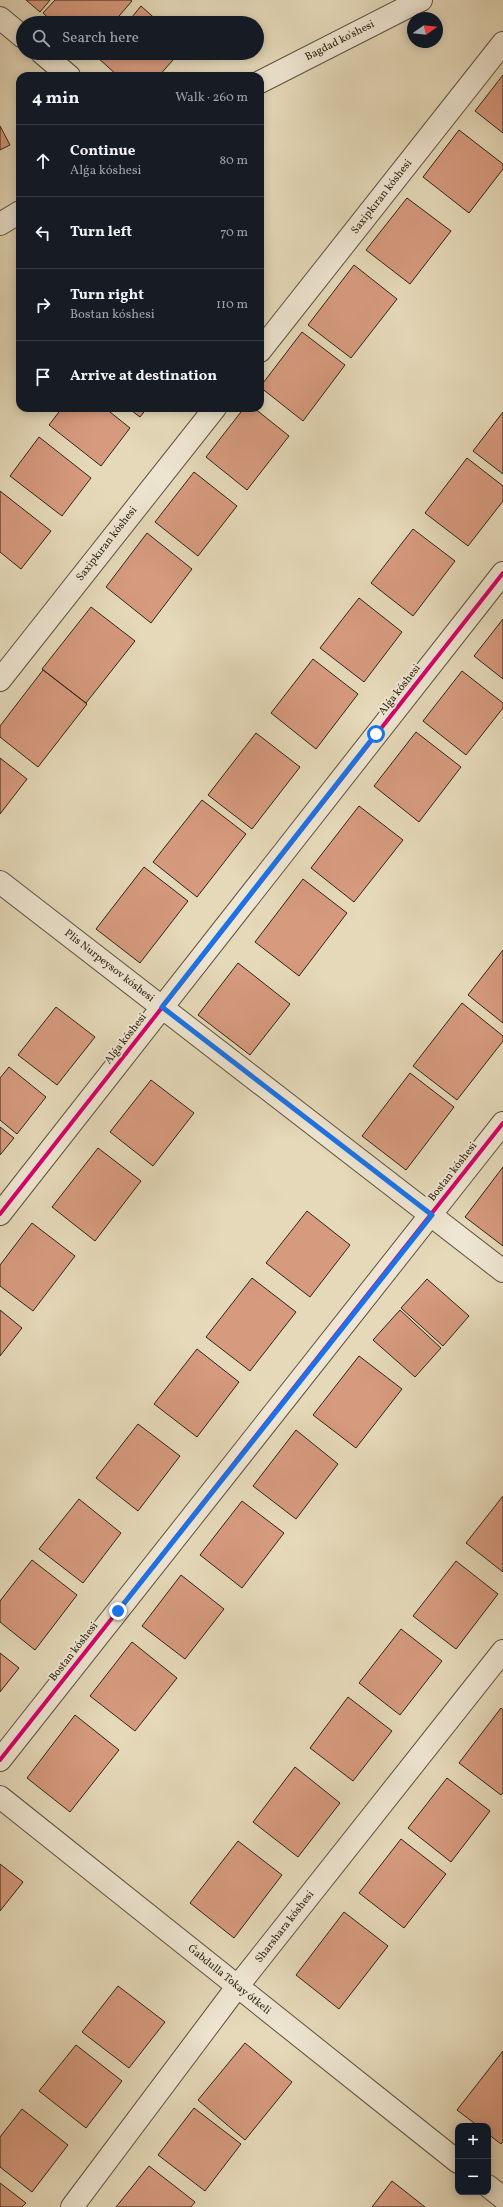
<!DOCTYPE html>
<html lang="en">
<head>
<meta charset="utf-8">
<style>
  :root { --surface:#171b24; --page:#242831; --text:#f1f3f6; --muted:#9ea1a6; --line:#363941 }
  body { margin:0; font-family:Vollkorn,serif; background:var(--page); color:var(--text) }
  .controls { position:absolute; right:12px; bottom:12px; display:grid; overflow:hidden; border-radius:8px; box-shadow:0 2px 10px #0003 }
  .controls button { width:36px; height:36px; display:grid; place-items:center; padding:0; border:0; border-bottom:1px solid var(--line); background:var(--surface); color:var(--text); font:20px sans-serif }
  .compass { position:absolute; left:407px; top:12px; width:36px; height:36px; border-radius:50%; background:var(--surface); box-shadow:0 2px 10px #0003; rotate:76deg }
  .stop { position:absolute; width:12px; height:12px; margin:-9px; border:3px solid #1a73e8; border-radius:50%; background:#fff }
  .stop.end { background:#1a73e8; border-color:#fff; box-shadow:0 1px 4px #0008 }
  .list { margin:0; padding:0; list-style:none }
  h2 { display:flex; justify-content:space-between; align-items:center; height:52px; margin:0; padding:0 16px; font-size:17px }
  h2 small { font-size:13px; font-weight:400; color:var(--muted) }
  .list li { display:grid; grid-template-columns:26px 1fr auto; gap:12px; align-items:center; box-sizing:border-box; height:72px; padding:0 16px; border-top:1px solid var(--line) }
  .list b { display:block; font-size:15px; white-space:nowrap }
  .list p { margin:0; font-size:13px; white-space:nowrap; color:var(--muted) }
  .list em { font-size:13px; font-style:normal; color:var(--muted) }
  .icon { flex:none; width:22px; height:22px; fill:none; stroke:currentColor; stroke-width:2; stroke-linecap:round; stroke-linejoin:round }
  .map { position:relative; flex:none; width:503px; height:2207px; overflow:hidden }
  .search { position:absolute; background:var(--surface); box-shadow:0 2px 10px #0003; left:16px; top:16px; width:248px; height:44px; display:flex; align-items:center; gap:10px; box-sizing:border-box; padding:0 14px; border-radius:22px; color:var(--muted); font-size:15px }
  .panel { position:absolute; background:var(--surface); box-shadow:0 2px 10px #0003; left:16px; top:72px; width:248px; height:340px; border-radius:12px }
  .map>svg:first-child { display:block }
  .building { fill:#d69a7e; stroke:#322416 }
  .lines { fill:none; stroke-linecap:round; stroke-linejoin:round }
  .street-casing { stroke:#5f513f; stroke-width:24 }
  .street { stroke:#eee6d2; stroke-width:22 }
  .cycleway-casing { stroke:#eee6d2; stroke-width:6 }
  .cycleway { stroke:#d6006c; stroke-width:4 }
  .route { stroke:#1a73e8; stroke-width:5 }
  .labels { text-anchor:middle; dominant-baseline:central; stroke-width:4; stroke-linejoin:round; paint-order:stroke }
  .street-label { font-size:11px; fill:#322416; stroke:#eee6d2 }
</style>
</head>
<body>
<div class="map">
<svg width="503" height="2207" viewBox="0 0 503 2207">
  <rect width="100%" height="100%" fill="#e5d9b9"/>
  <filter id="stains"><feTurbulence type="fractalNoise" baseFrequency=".005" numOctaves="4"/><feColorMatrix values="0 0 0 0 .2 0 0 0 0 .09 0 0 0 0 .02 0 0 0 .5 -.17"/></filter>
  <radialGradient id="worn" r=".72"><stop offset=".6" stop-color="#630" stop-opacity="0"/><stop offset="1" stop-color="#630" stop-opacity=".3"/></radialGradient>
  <path class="building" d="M26,0H50L40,12Z
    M55,0H130L132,1L113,23H54L43,13Z
    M141,6L160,23H127Z
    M101,53H179L159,76H118L97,57Z
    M503,75V133L475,111Z
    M0,126L10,145L0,150Z
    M459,130L503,164V169L469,213L423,177Z
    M407,198L451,231L410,284L366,250Z
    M354,265L397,299L351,358L308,325Z
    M302,332L345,365L303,421L260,387Z
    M62,408H105L130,428L101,466L49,425Z
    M128,408H147L140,417Z
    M244,408H254L289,436L247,490L206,457Z
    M503,412V474L473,451Z
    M39,437L91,478L62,516L10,476Z
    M467,458L503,486V501L468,546L425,513Z
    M194,472L237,506L198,556L155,522Z
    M0,491L51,531L21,569L0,552Z
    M413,529L455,561L413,616L371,583Z
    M147,533L192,569L151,623L106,587Z
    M359,598L402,632L364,682L320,648Z
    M91,607L135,641L86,703L42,669Z
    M503,619V679L474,656Z
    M313,659L358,694L316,749L271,713Z
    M43,670L87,704L38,767L0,737V726Z
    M462,671L503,703V708L466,755L423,721Z
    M416,732L461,767L419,822L374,786Z
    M256,733L300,767L252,829L208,795Z
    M0,758L27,779L0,814Z
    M202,800L246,834L197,897L153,862Z
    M359,806L403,840L354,902L311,868Z
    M144,867L188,901L140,963L96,929Z
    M303,879L347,913L299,976L255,942Z
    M503,950V1023L468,995Z
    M238,963L290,1004L250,1055L198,1015Z
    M462,1003L503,1036V1041L457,1100L413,1066Z
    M56,1007L95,1037L57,1085L18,1055Z
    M9,1067L46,1097L17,1134L0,1120V1078Z
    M410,1073L454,1107L406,1170L362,1136Z
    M151,1080L194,1113L153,1166L110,1132Z
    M0,1127L14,1138L0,1155Z
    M98,1148L141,1181L95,1241L52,1207Z
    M503,1167V1246L465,1217Z
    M307,1211L350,1245L310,1297L266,1263Z
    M32,1223L75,1256L33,1311L0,1286V1265Z
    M252,1278L296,1312L250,1371L206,1337Z
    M427,1279L469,1316L443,1346L401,1308Z
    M0,1310L22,1328L0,1356Z
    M400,1310L441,1348L415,1377L373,1340Z
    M197,1349L239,1382L197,1437L154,1404Z
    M359,1356L402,1389L356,1448L313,1415Z
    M138,1424L180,1456L138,1511L96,1478Z
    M296,1430L338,1464L296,1519L253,1486Z
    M503,1496V1572L466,1543Z
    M79,1499L121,1533L83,1583L39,1549Z
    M242,1501L284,1533L242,1588L200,1555Z
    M32,1560L77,1595L35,1650L0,1622V1601Z
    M456,1561L498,1594L456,1649L413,1616Z
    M181,1575L224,1609L185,1659L142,1626Z
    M401,1629L442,1661L400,1715L359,1683Z
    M132,1642L177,1678L135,1731L90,1696Z
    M0,1653L19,1668L0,1692Z
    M348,1697L392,1731L353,1781L310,1748Z
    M501,1708L503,1710V1793L501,1795L459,1763Z
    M75,1715L119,1750L70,1812L27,1778Z
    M295,1767L340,1803L298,1857L253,1822Z
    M447,1778L490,1811L451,1862L408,1828Z
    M401,1839L446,1874L404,1928L359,1893Z
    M238,1841L282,1875L234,1938L190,1903Z
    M0,1864L23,1882L0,1911Z
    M344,1912L388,1946L339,2009L296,1975Z
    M118,1986L165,2022L129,2068L82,2032Z
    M245,2043L292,2082L245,2140L198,2100Z
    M76,2045L122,2081L86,2128L39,2091Z
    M503,2051V2141L501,2144L488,2134V2126H478L457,2110Z
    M194,2108L241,2144L205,2191L158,2155Z
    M22,2109L68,2145L32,2192L0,2167V2137Z
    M149,2166L195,2202L191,2207H116Z
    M392,2181L425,2207H372Z
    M0,2183L26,2203L22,2207H0Z"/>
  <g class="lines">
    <defs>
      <path id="street" d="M0,18L23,37
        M42,53L69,76
        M260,82L421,0
        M0,224L20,212
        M260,351L503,43
        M0,680L215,408
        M0,882L503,1271
        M0,1214L503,573
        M0,1760L503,1123
        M0,1797L458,2162
        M488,2186L503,2198
        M72,2207L237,1987L503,1651"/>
    </defs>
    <use href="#street" class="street-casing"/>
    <use href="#street" class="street"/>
    <defs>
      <path id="cycleway" d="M0,1214L503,573
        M0,1760L503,1123"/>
    </defs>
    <use href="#cycleway" class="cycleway-casing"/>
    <use href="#cycleway" class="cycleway"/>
  </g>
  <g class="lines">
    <path class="route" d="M118,1611L432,1215L162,1007L376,734"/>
  </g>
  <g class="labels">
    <g class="street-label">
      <text transform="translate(340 41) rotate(-27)">Bagdad ko'shesi</text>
      <text transform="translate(382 197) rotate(-52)">Saxipkıran kóshesi</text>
      <text transform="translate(107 544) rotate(-52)">Saxipkıran kóshesi</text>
      <text transform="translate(400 690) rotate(-52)">Alǵa kóshesi</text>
      <text transform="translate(109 966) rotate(38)">Plis Nurpeysov kóshesi</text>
      <text transform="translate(126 1039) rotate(-52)">Alǵa kóshesi</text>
      <text transform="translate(453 1172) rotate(-52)">Bostan kóshesi</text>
      <text transform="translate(74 1652) rotate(-52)">Bostan kóshesi</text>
      <text transform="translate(285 1927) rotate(-52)">Sharshara kóshesi</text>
      <text transform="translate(229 1980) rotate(39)">Ǵabdulla Tokay ótkeli</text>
    </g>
  </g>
  <rect width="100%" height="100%" filter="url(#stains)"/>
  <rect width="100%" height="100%" fill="url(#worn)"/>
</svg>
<div class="controls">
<button>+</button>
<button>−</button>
</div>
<svg class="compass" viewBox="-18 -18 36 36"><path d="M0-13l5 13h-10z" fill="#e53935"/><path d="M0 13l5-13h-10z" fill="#9ea1a6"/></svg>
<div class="stop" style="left:376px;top:734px"></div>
<div class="stop end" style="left:118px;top:1611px"></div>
<div class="search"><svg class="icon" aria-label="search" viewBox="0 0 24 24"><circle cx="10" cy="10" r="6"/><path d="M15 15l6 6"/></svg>Search here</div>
<section class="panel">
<h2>4 min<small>Walk · 260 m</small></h2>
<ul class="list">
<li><svg class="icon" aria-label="ahead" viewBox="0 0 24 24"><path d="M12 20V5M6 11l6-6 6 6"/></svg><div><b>Continue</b><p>Alǵa kóshesi</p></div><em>80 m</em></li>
<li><svg class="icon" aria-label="left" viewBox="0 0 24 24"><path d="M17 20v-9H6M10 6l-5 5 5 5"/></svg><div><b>Turn left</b></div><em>70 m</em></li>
<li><svg class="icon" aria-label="right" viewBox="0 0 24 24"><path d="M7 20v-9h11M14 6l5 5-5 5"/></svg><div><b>Turn right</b><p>Bostan kóshesi</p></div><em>110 m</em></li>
<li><svg class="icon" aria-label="arrive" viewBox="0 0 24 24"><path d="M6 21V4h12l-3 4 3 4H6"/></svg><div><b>Arrive at destination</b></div></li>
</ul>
</section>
</div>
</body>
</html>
